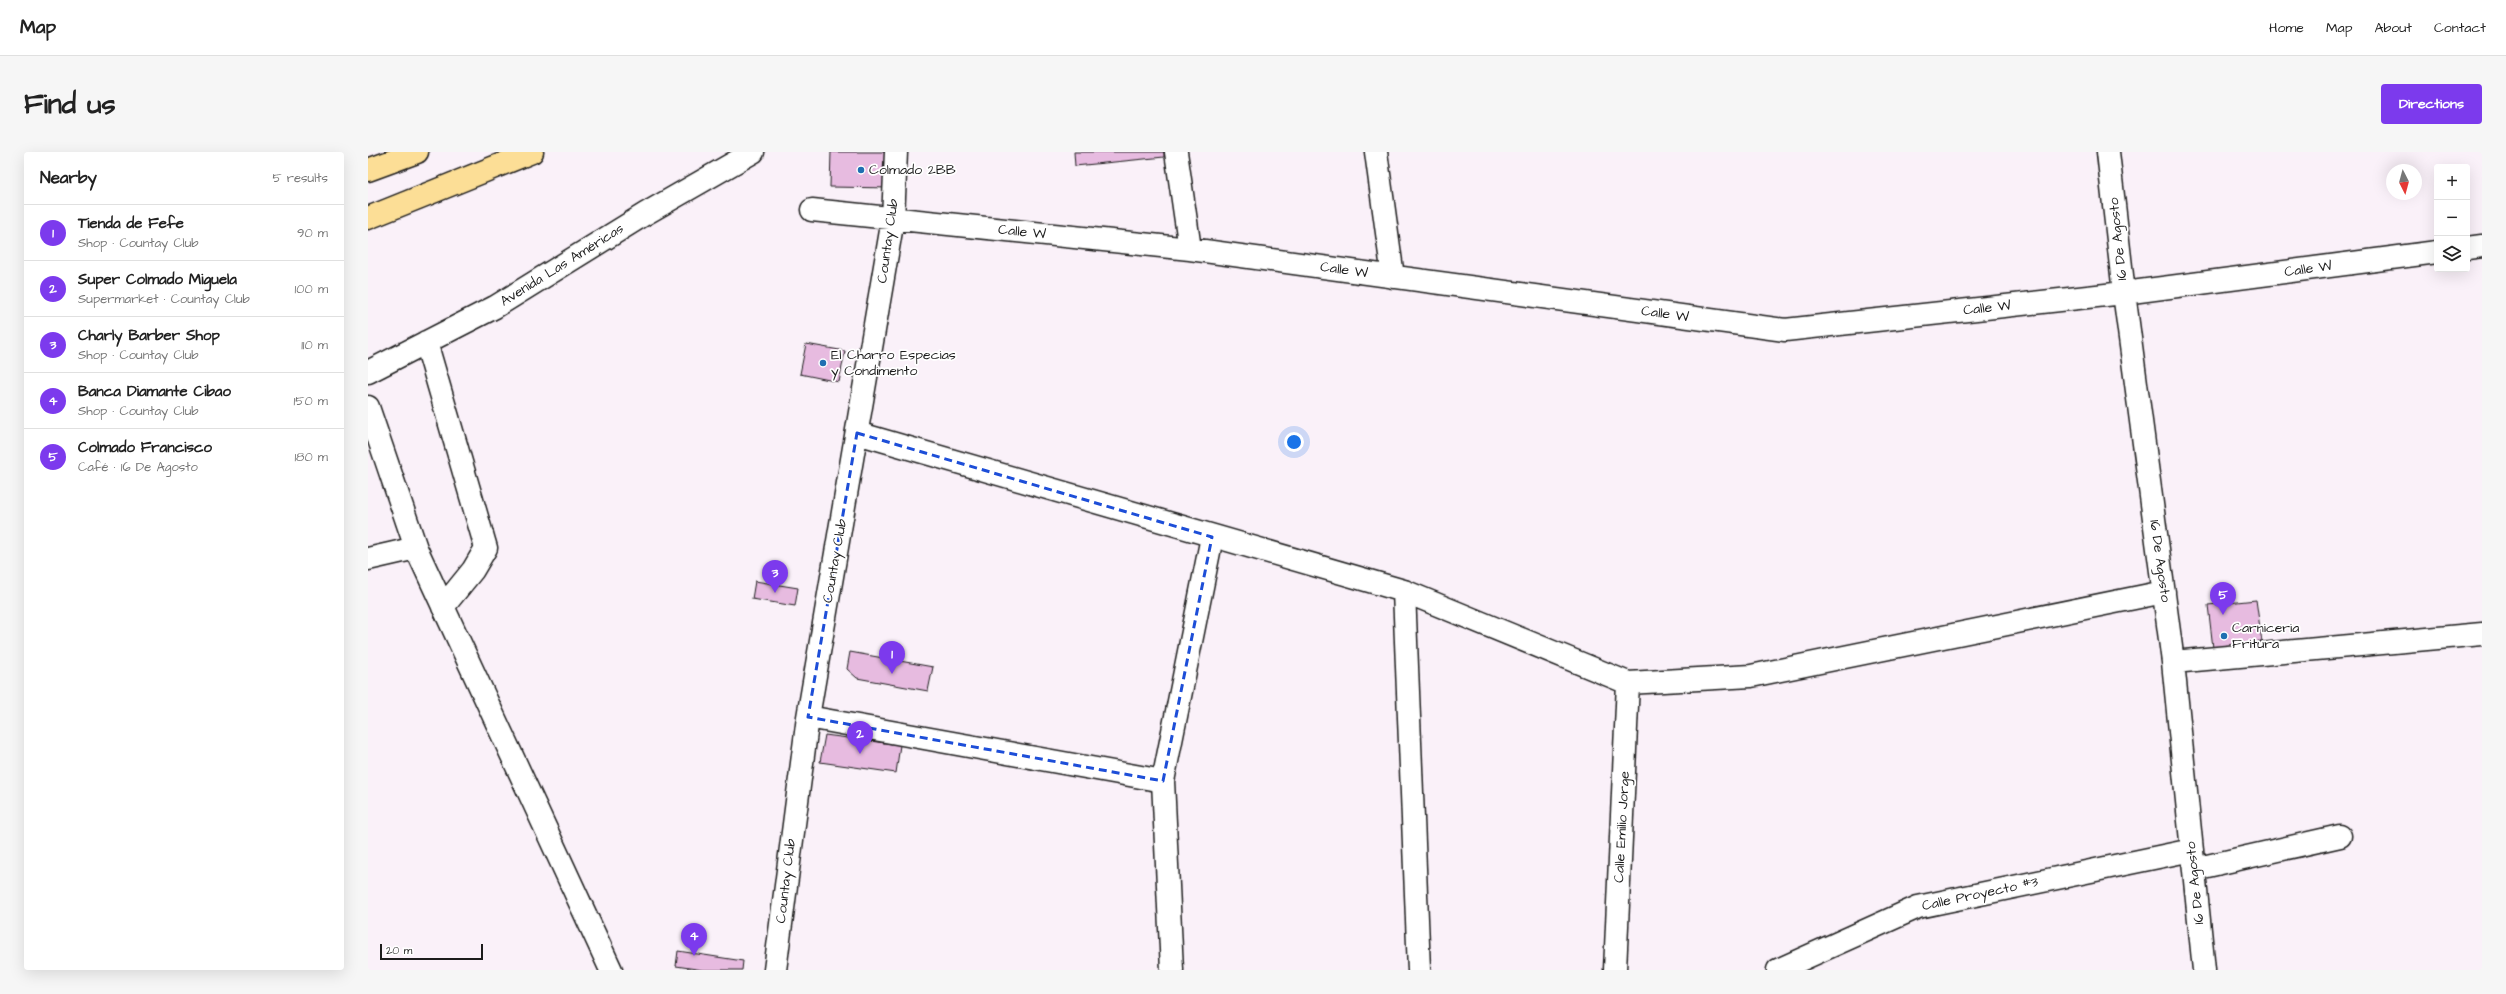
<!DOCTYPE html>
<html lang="en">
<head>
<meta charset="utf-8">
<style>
  :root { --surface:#fff; --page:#f6f6f6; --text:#222; --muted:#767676; --line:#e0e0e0; --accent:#7c3aed }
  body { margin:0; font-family:"Architects Daughter",sans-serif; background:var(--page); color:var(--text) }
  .controls { position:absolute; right:12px; top:12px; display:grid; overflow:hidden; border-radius:4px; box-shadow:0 4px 16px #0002 }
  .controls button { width:36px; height:36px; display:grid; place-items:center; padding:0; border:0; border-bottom:1px solid var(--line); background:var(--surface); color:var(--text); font:20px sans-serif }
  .compass { position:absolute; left:2018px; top:12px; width:36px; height:36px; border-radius:50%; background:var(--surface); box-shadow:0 4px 16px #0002; rotate:174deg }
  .scale { position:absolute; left:12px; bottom:10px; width:103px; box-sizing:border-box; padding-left:4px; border:2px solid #1c1c1c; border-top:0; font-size:11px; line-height:14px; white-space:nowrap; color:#1c1c1c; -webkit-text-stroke:3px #fff; paint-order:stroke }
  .you { position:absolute; left:926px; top:290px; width:14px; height:14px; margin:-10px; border:3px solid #fff; border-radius:50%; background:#1a73e8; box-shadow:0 0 0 6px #1a73e833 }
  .badge { display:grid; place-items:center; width:26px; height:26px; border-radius:50%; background:var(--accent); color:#fff; font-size:13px; font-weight:700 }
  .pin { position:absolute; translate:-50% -33px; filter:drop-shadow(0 1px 2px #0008) }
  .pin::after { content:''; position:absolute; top:21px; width:14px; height:12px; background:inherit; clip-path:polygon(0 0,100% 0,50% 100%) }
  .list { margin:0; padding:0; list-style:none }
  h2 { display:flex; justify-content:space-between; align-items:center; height:52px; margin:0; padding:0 16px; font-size:17px }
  h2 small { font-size:13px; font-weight:400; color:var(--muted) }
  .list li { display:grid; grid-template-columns:26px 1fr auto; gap:12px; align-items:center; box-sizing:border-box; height:56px; padding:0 16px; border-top:1px solid var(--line) }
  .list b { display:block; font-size:15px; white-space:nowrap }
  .list p { margin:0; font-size:13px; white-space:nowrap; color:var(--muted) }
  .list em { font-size:13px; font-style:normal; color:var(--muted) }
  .icon { flex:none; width:22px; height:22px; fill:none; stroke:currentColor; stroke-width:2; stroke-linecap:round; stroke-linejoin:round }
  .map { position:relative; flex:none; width:2114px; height:818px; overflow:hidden; border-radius:4px }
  header { display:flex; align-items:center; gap:24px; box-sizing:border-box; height:56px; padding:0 20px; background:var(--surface); border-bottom:1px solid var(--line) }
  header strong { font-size:19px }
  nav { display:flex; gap:22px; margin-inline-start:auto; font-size:14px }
  .intro { display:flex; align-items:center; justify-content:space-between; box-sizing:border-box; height:96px; padding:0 24px }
  h1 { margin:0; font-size:28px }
  .button { padding:10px 18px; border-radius:4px; background:var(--accent); color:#fff; font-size:14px; font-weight:700 }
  main { display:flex; gap:24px; padding:0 24px }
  aside { flex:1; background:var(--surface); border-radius:4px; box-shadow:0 4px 16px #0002 }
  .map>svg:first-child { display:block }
  .building { fill:#e7bbe0; stroke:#1c1c1c }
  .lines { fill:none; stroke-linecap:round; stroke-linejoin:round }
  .minor-casing { stroke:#1c1c1c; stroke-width:25 }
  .highway-casing { stroke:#1c1c1c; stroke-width:25 }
  .minor { stroke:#fff; stroke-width:22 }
  .highway { stroke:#fcde96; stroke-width:22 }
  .marked { fill:none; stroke:#1d4ed8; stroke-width:3; stroke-dasharray:8 5; stroke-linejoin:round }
  .poi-dot { fill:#1f6fb2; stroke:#fff; stroke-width:1.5 }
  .labels { text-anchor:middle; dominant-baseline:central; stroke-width:3.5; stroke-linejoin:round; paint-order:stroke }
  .poi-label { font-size:14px; fill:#1c1c1c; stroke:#fff; text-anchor:start }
  .street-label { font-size:14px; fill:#1c1c1c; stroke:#fff }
</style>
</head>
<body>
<header>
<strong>Map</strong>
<nav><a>Home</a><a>Map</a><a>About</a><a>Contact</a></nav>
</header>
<div class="intro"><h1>Find us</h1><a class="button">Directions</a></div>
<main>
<aside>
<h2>Nearby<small>5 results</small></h2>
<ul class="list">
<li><span class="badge">1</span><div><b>Tienda de Fefe</b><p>Shop · Countay Club</p></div><em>90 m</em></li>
<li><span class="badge">2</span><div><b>Super Colmado Miguela</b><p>Supermarket · Countay Club</p></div><em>100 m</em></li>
<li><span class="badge">3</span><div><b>Charly Barber Shop</b><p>Shop · Countay Club</p></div><em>110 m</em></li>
<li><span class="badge">4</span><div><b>Banca Diamante Cibao</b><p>Shop · Countay Club</p></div><em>150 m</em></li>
<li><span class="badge">5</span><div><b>Colmado Francisco</b><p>Café · 16 De Agosto</p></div><em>180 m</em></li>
</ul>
</aside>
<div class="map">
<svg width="2114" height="818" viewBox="0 0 2114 818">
  <rect width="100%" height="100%" fill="#faf1f9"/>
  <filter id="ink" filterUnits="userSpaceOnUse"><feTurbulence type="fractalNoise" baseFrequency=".025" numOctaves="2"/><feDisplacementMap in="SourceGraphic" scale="8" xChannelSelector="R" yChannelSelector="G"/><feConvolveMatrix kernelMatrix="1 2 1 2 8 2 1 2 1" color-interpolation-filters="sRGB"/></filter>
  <g filter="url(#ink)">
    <path class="building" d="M463,0H524V36L462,35Z
      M706,0H796V5L707,14Z
      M438,192L477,199L471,230L432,222Z
      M387,429L430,436L427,454L384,447Z
      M1888,448L1894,490L1845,496L1840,453Z
      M482,500L565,515L560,539L489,526L479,517Z
      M457,583L532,593L528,621L452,610Z
      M310,799L375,809L374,818H335L308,814Z"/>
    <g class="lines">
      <defs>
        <path id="minor" d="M808,0L822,97
          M1008,0L1025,125
          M1740,0L1756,141L1805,510L1836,818
          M444,58L822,97L1417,178L1756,141L2069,100
          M2099,96L2114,94
          M58,190L118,396L105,418L75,455
          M0,220L127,155L277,62L385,0
          M0,255L48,396L243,818
          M489,281L1036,439L1260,531L1383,524L1796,440
          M0,407L48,396
          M1036,439L1051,818
          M1805,510L2114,482
          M440,565L795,629L844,385
          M795,629L804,818
          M1826,717L1972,684
          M407,818L440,565L525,67L528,0
          M1247,818L1260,531
          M1410,818L1550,755L1824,698"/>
        <path id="highway" d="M0,18L49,0
          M0,66L164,0"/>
      </defs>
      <use href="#minor" class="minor-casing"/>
      <use href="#highway" class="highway-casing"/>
      <use href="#minor" class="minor"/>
      <use href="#highway" class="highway"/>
    </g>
  </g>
  <path class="marked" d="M489,281L844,385L795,629L440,565Z"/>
  <g class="poi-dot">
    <circle cx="493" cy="18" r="4"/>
    <circle cx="455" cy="211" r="4"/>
    <circle cx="1856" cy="484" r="4"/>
  </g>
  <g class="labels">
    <g class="poi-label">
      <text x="501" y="18">Colmado 2BB</text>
      <text x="463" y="203">El Charro Especias<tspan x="463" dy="16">y Condimento</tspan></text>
      <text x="1864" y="476">Carniceria<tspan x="1864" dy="16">Fritura</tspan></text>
    </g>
    <g class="street-label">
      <text transform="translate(654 80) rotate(6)">Calle W</text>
      <text transform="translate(1750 87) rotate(-96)">16 De Agosto</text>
      <text transform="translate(520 89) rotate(-82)">Countay Club</text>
      <text transform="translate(194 113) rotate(-32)">Avenida Las Américas</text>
      <text transform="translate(1940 117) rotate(-8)">Calle W</text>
      <text transform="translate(976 118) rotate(8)">Calle W</text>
      <text transform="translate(1619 156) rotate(-6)">Calle W</text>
      <text transform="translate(1297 162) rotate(8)">Calle W</text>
      <text transform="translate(467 409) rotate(-80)">Countay Club</text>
      <text transform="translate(1792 409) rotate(82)">16 De Agosto</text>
      <text transform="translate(1254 675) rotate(-87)">Calle Emilio Jorge</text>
      <text transform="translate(418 729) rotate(-83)">Countay Club</text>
      <text transform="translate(1827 731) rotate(-96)">16 De Agosto</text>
      <text transform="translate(1612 742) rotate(-12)">Calle Proyecto #3</text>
    </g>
  </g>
</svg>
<div class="controls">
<button>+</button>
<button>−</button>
<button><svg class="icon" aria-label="layers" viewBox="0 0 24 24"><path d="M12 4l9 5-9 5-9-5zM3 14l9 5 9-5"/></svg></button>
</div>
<svg class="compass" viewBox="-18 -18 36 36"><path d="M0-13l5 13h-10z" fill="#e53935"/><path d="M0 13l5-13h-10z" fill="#767676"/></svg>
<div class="scale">20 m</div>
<div class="you"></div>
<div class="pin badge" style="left:524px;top:522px">1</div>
<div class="pin badge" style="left:492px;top:602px">2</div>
<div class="pin badge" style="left:407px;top:441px">3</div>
<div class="pin badge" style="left:326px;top:804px">4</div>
<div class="pin badge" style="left:1855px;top:463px">5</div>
</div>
</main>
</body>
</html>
